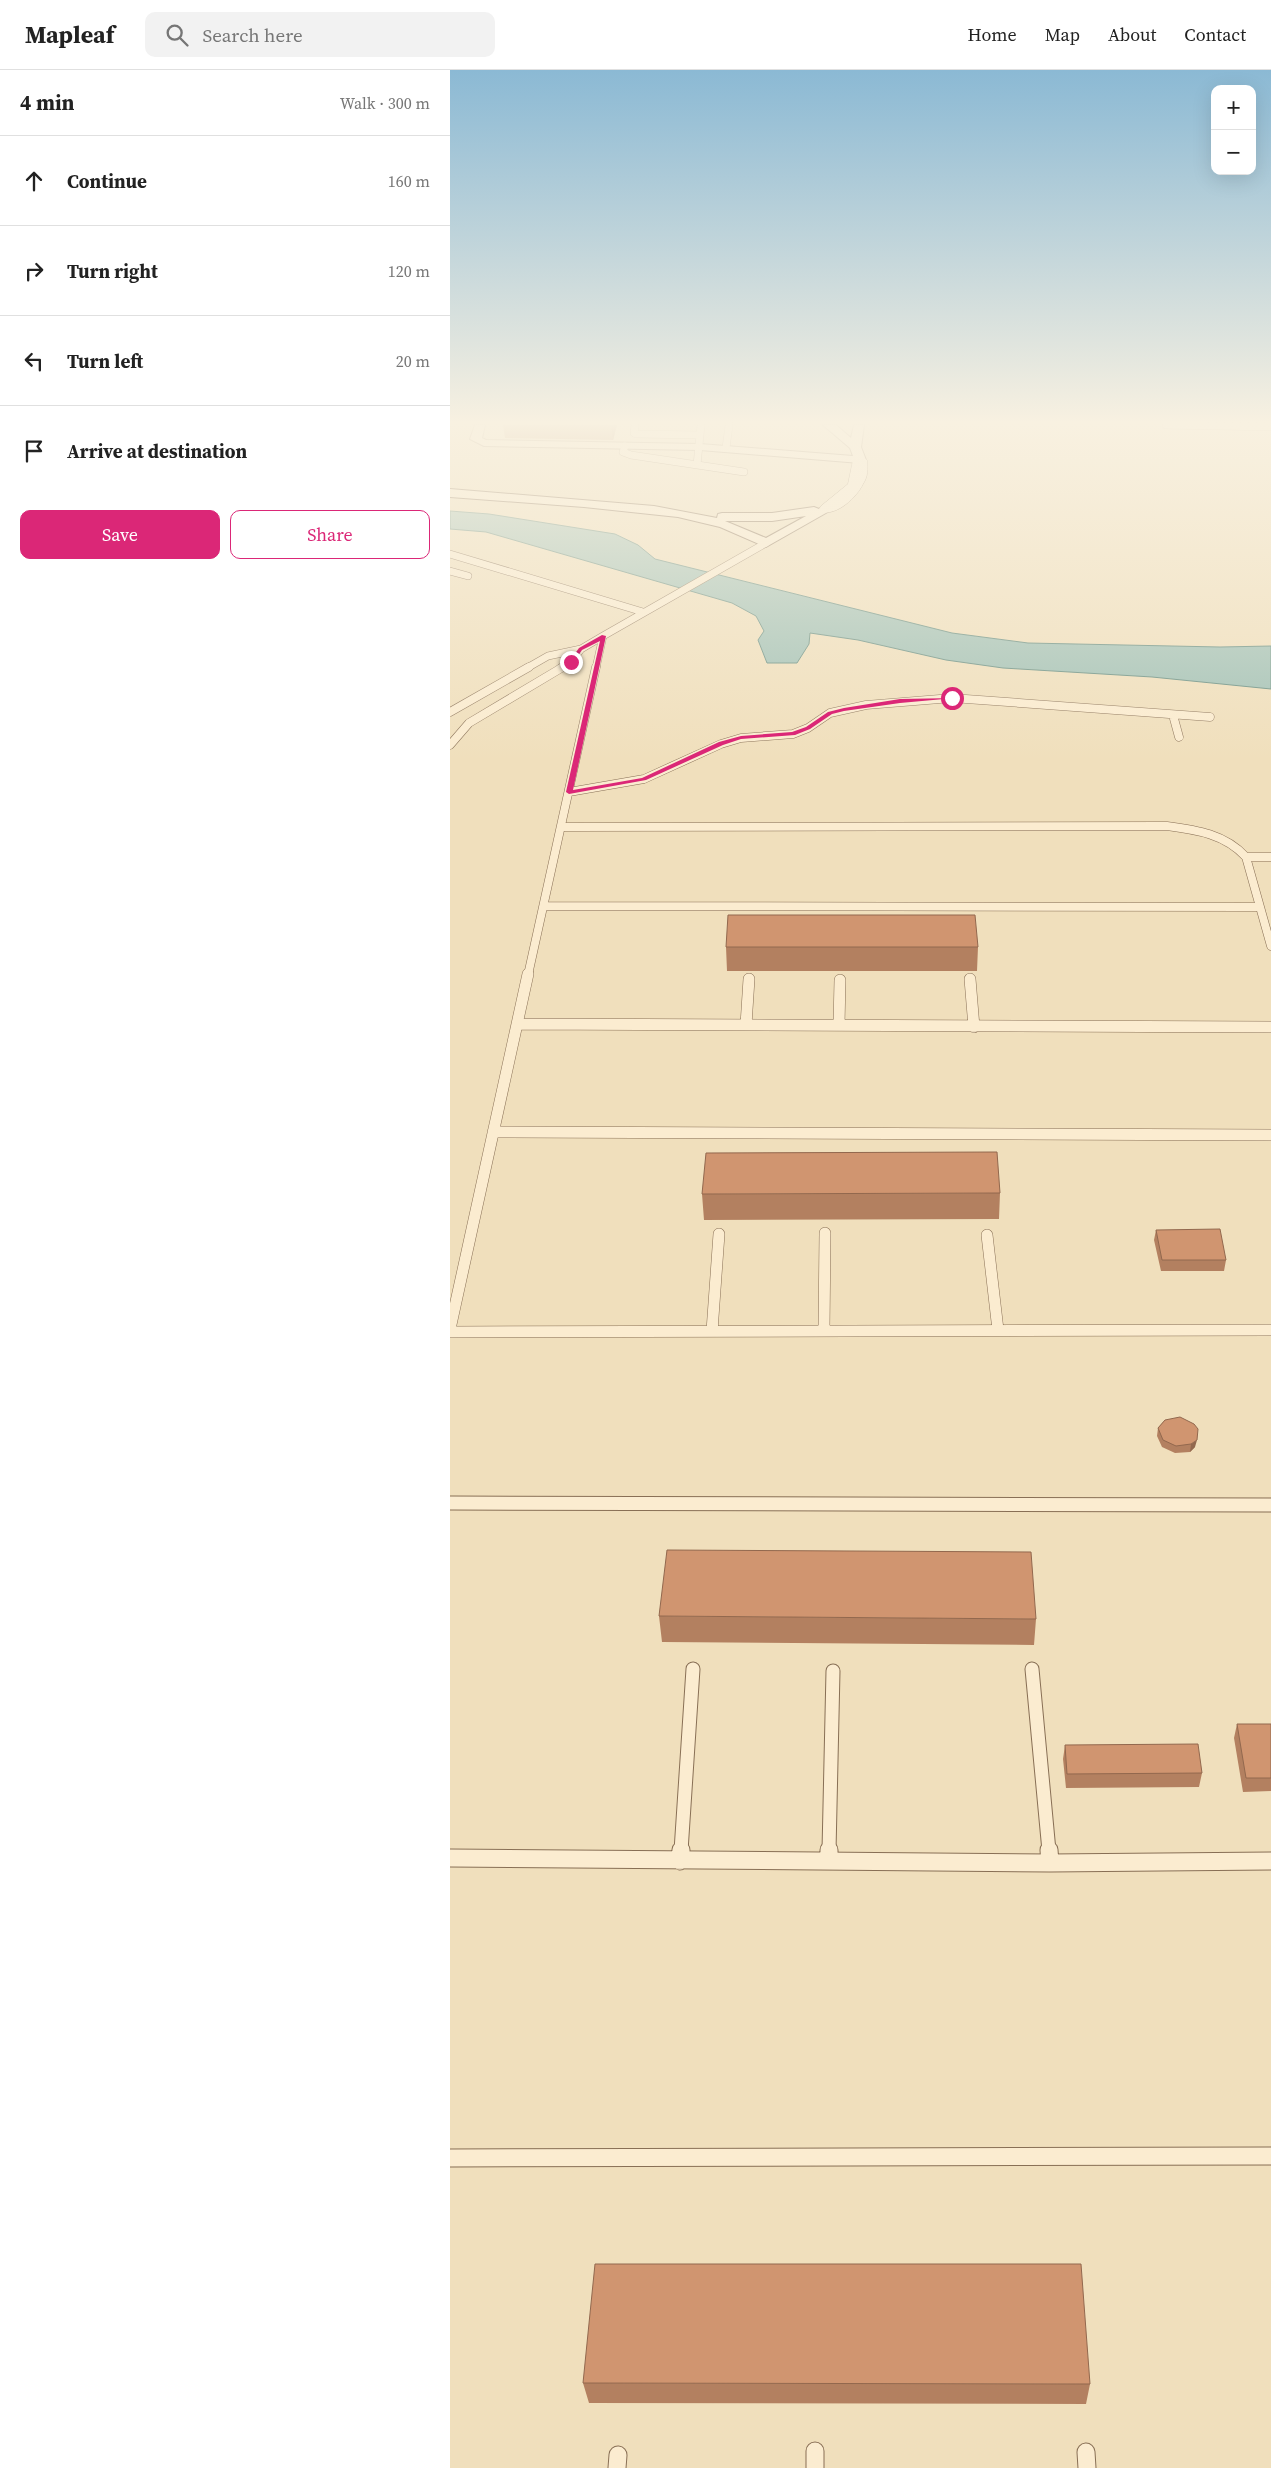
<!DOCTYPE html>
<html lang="en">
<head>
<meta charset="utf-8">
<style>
  :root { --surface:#fff; --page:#f2f2f2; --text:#222; --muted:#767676; --line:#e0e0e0; --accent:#db2777 }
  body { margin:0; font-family:"Source Serif 4",serif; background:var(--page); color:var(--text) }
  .controls { position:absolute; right:15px; top:15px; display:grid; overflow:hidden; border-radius:10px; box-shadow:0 5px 20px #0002 }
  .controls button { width:45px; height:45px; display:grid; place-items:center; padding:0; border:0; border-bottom:1px solid var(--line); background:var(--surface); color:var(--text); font:25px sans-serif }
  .stop { position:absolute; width:15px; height:15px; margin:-11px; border:4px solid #db2777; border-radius:50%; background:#fff }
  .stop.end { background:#db2777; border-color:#fff; box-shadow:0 1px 5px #0008 }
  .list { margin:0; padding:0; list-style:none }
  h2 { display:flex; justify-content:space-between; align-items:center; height:65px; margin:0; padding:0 20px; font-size:21px }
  h2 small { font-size:16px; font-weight:400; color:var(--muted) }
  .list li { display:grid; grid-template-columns:32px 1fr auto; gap:15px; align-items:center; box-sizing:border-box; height:90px; padding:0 20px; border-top:1px solid var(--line) }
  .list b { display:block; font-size:19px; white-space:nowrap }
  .list em { font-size:16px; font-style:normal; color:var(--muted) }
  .actions { display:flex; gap:10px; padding:15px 20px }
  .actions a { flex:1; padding:11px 0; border:1px solid var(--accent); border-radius:10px; text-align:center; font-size:18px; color:var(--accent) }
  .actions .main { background:var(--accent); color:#fff }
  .icon { flex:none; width:28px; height:28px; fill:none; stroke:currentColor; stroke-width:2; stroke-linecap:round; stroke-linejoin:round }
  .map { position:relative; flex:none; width:821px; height:2398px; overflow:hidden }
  header { display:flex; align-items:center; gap:30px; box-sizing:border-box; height:70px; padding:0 25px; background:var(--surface); border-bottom:1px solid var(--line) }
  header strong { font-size:24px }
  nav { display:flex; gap:28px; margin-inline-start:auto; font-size:18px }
  .search { width:350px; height:45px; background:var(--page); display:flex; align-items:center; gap:12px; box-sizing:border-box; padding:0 18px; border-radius:10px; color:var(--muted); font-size:19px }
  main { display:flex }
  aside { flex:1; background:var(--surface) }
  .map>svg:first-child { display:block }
  .water { fill:#a1c1b6; stroke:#688f84 }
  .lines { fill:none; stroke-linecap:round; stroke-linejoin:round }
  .service-far4-casing { stroke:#886f55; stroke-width:8 }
  .service-far3-casing { stroke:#886f55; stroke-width:9 }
  .service-far2-casing { stroke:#886f55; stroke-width:12 }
  .service-far1-casing { stroke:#886f55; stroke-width:15 }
  .service-casing { stroke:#886f55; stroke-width:19 }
  .minor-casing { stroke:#886f55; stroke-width:2 }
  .tertiary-casing { stroke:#886f55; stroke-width:1 }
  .service-far4 { stroke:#fbecd0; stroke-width:7 }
  .service-far3 { stroke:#fbecd0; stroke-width:8 }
  .service-far2 { stroke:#fbecd0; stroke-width:11 }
  .service-far1 { stroke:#fbecd0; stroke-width:13 }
  .service { stroke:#fbecd0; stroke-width:17 }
  .minor { fill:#fbecd0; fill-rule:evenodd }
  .tertiary { fill:#fbecd0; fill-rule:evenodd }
  .wall { fill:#b38060 }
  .shaded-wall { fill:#92684e }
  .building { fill:#d09570; stroke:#92684e }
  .route { fill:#db2777 }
</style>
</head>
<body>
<header>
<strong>Mapleaf</strong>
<div class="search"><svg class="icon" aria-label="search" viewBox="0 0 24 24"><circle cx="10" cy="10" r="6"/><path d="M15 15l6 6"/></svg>Search here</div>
<nav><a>Home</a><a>Map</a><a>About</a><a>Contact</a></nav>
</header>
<main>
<aside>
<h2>4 min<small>Walk · 300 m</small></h2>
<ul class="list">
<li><svg class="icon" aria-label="ahead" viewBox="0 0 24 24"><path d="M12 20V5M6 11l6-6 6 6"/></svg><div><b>Continue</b></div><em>160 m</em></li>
<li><svg class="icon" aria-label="right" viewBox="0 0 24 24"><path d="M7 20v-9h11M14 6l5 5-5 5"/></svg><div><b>Turn right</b></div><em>120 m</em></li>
<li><svg class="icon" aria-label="left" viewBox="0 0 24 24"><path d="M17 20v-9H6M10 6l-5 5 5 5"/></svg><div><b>Turn left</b></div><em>20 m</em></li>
<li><svg class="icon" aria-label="arrive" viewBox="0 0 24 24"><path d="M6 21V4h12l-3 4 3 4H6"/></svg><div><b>Arrive at destination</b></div></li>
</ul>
<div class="actions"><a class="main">Save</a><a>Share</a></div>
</aside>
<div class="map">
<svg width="821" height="2398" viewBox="0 0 821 2398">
  <rect width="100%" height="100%" fill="#f0dfbc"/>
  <path class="water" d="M0,441L39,444L165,464L188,475L205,489L502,563L578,573L770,577L821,576V619L702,607L553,598L496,590L408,570L360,563L359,574L347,593H317L308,570L314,561L306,546L282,533L36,462L0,459Z"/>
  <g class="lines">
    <defs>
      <path id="service-far4" d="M185,355L184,363L186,364L250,365
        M716,355L821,357
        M175,376L173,382L181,385L294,402
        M276,378L279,355
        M247,395L251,355
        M0,484L193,542
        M0,501L18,506
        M77,598L98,586L131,579L153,566
        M110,598L121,592L131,579
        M146,598L153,566L316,473"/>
      <path id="service-far3" d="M0,642L79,597
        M723,645L729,667
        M0,675L19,653L113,597
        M119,722L194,709L271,674L291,668L343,664L358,658L380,643L416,635L502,628L760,647
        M112,757L717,756C747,760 775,764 796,787L821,876
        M796,787H821
        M95,836L810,837
        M78,905L146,597"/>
      <path id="service-far2" d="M520,909L524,957
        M68,954L821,957
        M296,955L299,909
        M389,955L390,910
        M43,1062L821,1065
        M537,1165L548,1260
        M0,1259L78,904
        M374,1260L375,1163
        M262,1261L269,1164
        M0,1262L821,1260"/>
      <path id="service-far1" d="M0,1433L821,1435
        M582,1599L599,1781
        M231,1781L243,1599
        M379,1781L383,1601"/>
      <path id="service" d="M599,1780L600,1793
        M0,1788L600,1793L821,1791
        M230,1791L231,1780
        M379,1791V1780
        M0,2088L821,2086
        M365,2381V2398
        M636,2382L637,2398
        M167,2398L168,2385"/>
      <path id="minor" d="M25,355H35L32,368L36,370L250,374L403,386L400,378L373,355H386L401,368L404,355H414L411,377L416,390L410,393L250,380L34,376L20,369Z
        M0,419L204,436L267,448L268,444L272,443H322L364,437L369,439L377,435L383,439L316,477L270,457L228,447L134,437L0,427ZM356,446L316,468L275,451H322Z"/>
      <path id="tertiary" d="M410,386L417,390C418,398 418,407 413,414C407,427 387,446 371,442L369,439L371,436L398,414L403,390Z"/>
    </defs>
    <use href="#service-far4" class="service-far4-casing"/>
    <use href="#service-far3" class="service-far3-casing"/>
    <use href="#service-far2" class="service-far2-casing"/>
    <use href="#service-far1" class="service-far1-casing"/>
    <use href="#service" class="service-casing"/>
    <use href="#minor" class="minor-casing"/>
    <use href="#tertiary" class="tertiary-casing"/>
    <use href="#service-far4" class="service-far4"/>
    <use href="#service-far3" class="service-far3"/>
    <use href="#service-far2" class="service-far2"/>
    <use href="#service-far1" class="service-far1"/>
    <use href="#service" class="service"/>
    <use href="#minor" class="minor"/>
    <use href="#tertiary" class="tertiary"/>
  </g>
  <path class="wall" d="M53,355H167L163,370L55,368Z
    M276,877H528L527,901H277Z
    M550,1123L549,1149L254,1150L252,1124Z
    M706,1160L776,1190L774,1201H711L704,1170Z
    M715,1350L745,1377L740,1382L725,1383L712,1377L707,1366L708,1358Z
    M209,1546L586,1549L584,1575L212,1572Z
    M787,1654H821V1721L793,1722L784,1668Z
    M615,1675L752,1703L749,1717L616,1718L613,1689Z
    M133,2313L640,2314L636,2334L139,2333Z"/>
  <path class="shaded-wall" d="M161,355H167L163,370Z
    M747,1370L745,1377L740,1382L741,1374Z"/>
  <path class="building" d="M278,845H525L528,877H276Z
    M547,1082L550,1123L252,1124L256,1083Z
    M770,1159L776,1190H712L706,1160Z
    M730,1347L744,1354L748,1359L747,1370L741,1374L726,1376L713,1370L708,1358L715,1350Z
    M217,1480L581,1482L586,1549L209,1546Z
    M787,1654H821V1708H796Z
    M748,1674L752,1703L617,1704L615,1675Z
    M145,2194H631L640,2314L133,2313Z"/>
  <linearGradient id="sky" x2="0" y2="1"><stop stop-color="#8bb9d4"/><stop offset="0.51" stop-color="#f8f1e1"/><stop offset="1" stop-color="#f8f1e1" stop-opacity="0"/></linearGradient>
  <rect width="821" height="691" fill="url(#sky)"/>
  <path class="route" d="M152,565L156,566L123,720L192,708L269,672L291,666L342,662L356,657L378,642L394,638L450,629L505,628L450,633L394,641L382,644L360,659L345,665L291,669L273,675L196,710L119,724L116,722L150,571L132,580L123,593L119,592L129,578Z"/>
</svg>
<div class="controls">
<button>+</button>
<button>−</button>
</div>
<div class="stop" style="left:502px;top:628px"></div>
<div class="stop end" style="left:121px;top:592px"></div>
</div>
</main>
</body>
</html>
